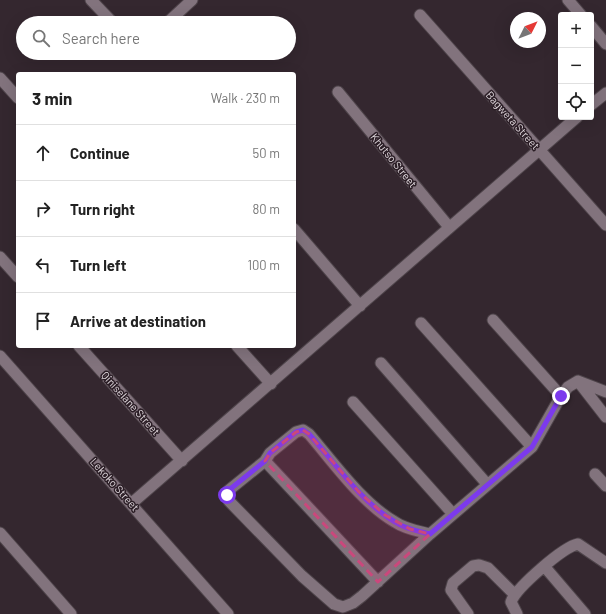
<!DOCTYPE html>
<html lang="en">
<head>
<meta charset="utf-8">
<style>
  :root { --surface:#fff; --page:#f6f6f6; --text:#222; --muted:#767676; --line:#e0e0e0 }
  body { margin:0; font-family:Barlow,sans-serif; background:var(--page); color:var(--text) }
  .controls { position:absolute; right:12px; top:12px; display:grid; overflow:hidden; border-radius:4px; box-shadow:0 4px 16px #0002 }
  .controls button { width:36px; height:36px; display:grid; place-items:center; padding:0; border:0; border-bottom:1px solid var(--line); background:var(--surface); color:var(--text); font:20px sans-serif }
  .compass { position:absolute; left:510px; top:12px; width:36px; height:36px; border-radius:50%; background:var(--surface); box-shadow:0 4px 16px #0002; rotate:48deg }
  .stop { position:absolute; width:12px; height:12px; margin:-9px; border:3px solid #7c3aed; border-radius:50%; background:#fff }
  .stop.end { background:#7c3aed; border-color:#fff; box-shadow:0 1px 4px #0008 }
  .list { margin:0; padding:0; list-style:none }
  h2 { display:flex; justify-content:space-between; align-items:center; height:52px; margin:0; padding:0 16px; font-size:17px }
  h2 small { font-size:13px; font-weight:400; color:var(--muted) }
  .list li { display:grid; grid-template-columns:26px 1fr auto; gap:12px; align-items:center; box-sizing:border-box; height:56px; padding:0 16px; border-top:1px solid var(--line) }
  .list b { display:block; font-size:15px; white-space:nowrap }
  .list em { font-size:13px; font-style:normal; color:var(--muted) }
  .icon { flex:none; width:22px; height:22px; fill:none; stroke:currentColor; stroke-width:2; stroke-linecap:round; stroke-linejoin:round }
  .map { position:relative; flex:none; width:606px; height:614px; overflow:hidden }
  .search { position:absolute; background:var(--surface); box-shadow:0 4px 16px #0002; left:16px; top:16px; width:280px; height:44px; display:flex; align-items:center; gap:10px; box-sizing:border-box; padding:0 14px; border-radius:22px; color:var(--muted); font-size:15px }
  .panel { position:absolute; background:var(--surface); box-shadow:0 4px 16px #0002; left:16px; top:72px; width:280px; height:276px; border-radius:4px }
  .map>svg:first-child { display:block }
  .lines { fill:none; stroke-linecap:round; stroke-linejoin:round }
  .minor-casing { stroke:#4e444a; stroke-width:13 }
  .minor { stroke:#82737d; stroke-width:11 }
  .route { stroke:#7c3aed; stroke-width:5 }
  .marked { fill:#ca487c; fill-opacity:0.2; stroke:#ca487c; stroke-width:3; stroke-dasharray:8 5; stroke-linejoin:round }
  .labels { text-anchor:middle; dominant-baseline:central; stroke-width:3; stroke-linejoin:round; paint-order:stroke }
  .street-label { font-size:11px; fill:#e0d8dd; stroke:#2a1d25 }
</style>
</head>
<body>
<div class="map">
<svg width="606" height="614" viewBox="0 0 606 614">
  <rect width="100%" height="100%" fill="#34272f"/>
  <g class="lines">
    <defs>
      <path id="minor" d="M91,0L113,23
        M568,0L581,15
        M420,15L606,225
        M167,23L192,0
        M591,26L606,44
        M0,78L18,98
        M338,92L449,227
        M591,105L606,93
        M294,229L360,306
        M0,257L18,277
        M493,320L561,396
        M421,323L532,447
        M79,346L182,461
        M237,346L271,384
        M0,356L228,614
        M381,363L487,484
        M578,381L606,417
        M353,402L453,514
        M265,461L378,582
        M595,474L606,486
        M132,503L577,117
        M0,533L71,614
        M430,534C418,531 405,529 395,522C362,503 334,463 309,434L303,430L296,432L270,453L265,461L229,490L227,495L229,501L302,576L334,604L343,607L353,603L362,596L430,534L532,447L561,396L568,387L578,381L606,392
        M544,566L585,614
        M468,614L451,590L453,583L473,566L479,565L488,568L514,594
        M517,614L511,602C516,588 563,547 578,544L606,563"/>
    </defs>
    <use href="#minor" class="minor-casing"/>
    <use href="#minor" class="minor"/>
  </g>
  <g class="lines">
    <path class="route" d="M227,495L229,490L265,461L270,453L296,432L303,430L309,434C335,463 361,502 395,522C405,529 418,531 430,534L532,447L561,396"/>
  </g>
  <path class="marked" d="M303,430L309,434L359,492L385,515L410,529L430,534L378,582L265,461L270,453L296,432Z"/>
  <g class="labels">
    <g class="street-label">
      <text transform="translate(513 120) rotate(48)">Bagweta Street</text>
      <text transform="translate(394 160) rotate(51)">Khutso Street</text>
      <text transform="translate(131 403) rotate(48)">Qiniselane Street</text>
      <text transform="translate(115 484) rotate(48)">Lekoko Street</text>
    </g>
  </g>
</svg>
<div class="controls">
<button>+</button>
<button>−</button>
<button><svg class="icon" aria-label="locate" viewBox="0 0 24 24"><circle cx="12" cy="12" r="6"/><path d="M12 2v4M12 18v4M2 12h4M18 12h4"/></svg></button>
</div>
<svg class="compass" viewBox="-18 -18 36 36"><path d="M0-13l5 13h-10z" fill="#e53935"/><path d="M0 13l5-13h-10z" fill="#767676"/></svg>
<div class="stop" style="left:227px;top:495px"></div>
<div class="stop end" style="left:561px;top:396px"></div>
<div class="search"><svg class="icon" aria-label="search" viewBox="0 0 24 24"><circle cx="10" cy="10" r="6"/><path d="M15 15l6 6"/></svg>Search here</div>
<section class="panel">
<h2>3 min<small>Walk · 230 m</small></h2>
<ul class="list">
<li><svg class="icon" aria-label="ahead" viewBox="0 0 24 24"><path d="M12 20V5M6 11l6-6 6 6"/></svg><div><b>Continue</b></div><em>50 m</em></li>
<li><svg class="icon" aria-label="right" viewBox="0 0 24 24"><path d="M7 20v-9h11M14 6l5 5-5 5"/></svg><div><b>Turn right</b></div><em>80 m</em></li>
<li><svg class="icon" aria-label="left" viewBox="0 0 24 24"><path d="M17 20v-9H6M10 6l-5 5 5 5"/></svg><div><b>Turn left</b></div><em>100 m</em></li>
<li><svg class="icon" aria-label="arrive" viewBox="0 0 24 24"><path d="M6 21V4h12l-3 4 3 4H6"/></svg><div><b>Arrive at destination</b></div></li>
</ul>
</section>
</div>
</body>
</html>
